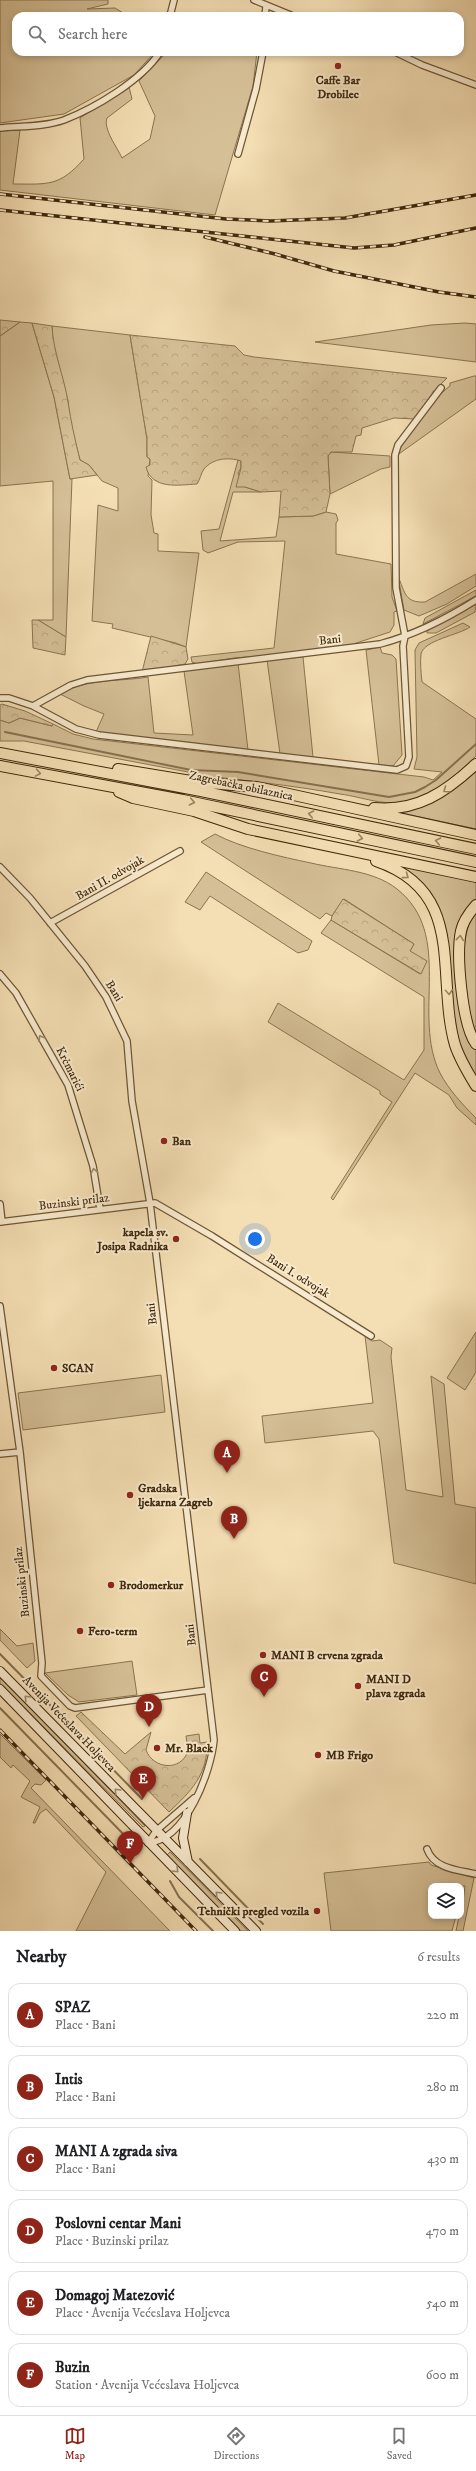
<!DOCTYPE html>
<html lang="en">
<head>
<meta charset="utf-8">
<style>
  :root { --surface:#fff; --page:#f2f2f2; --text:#202124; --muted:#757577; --line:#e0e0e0; --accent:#8f2418 }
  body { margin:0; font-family:"IM FELL DW Pica",serif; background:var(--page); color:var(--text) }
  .controls { position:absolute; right:12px; bottom:12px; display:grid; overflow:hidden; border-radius:8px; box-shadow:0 2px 6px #0003 }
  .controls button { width:36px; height:36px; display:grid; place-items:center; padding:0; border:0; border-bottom:1px solid var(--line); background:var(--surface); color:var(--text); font:20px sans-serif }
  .you { position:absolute; left:255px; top:1239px; width:14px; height:14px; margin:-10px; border:3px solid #fff; border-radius:50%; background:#1a73e8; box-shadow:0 0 0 6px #1a73e833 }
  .badge { display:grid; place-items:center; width:26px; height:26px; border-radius:50%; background:var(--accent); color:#fff; font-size:13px; font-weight:700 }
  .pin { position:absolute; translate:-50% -33px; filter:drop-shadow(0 1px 2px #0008) }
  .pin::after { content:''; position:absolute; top:21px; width:14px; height:12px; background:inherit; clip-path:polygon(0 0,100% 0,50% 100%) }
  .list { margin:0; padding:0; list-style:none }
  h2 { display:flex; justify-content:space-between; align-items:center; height:52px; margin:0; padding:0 16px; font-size:17px }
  h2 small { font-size:13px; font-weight:400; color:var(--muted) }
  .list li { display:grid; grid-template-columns:26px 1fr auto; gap:12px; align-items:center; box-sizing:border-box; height:64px; margin:0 8px 8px; padding:0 8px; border:1px solid var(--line); border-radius:12px }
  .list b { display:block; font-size:15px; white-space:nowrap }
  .list p { margin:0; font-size:13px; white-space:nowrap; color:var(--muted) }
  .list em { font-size:13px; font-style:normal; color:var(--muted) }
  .icon { flex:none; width:22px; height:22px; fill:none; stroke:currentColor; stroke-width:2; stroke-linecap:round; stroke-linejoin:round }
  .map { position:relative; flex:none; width:476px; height:1931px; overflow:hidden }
  .search { position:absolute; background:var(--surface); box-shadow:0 2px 6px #0003; left:12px; right:12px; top:12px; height:44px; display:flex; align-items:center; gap:10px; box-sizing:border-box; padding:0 14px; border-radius:12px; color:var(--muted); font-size:15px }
  .sheet { height:484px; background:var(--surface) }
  nav { display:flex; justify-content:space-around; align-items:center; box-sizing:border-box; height:56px; border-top:1px solid var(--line); background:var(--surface); font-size:11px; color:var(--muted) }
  nav a { display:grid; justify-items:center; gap:2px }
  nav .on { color:var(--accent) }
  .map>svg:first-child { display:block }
  .green { fill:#d5bf96; stroke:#8a7450 }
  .forest { fill:url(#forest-crowns); stroke:#8a7450 }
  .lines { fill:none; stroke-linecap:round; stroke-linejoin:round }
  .stream { stroke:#87704e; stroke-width:2 }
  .minor-casing { stroke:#6d5635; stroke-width:8 }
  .secondary-casing { stroke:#40290b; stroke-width:10 }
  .motorway-casing { stroke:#40290b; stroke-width:12 }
  .minor { stroke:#f8eace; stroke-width:5.5 }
  .secondary { stroke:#f8eace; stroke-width:8 }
  .motorway { stroke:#f4deb3; stroke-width:10 }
  .rail-casing { stroke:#40290b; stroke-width:3.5 }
  .rail { stroke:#f8eace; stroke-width:2; stroke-dasharray:6; stroke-linecap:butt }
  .oneway { stroke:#9a845f }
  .oneway2 { stroke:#9c8a6c }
  .poi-dot { fill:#8f2418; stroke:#f8eace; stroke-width:1.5 }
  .labels { text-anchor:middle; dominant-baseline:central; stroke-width:4; stroke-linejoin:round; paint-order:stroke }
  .poi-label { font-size:12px; font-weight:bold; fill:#40290b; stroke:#f8eace; text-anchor:start }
  .street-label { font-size:12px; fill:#40290b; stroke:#f8eace }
</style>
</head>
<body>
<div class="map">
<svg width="476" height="1931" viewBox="0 0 476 1931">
  <defs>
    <pattern id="forest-crowns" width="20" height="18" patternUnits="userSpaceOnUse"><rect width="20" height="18" fill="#d5bf96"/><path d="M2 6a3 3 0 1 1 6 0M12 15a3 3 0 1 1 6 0" fill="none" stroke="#b8a480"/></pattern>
  </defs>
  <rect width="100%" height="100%" fill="#f4deb3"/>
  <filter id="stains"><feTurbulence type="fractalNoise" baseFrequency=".005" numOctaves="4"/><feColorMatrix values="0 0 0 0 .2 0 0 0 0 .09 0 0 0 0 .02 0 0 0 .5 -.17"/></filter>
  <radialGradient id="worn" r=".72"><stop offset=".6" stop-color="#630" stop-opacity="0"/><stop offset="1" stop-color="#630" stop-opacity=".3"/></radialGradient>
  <path class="green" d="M0,0H108V4L87,9L115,8L128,16H16V52H155L134,75L64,114L0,123Z
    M167,52H257L253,86L215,215L0,190V131L20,130L13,184C48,184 59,187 84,159L80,118L129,87L132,99L107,118C103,129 117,147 122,158L150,139L155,116L139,81Z
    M20,322L32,323L54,397L70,479H72L66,637L38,620H53V481L0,486V336Z
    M465,323L476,324V362L315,342L431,325Z
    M52,326L130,335L147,439V457L150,459L148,476L152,480L151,515L154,533L158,534V551L199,553L186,647L176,643L112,628L113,624L92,621L98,505L118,511V488L102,481L89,465L80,460L70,422L68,401L53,342Z
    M474,376H476V399L396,456C402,440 436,395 450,386V383Z
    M331,452L390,456V467L381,469L330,494L328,456Z
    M238,460L241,461V468L238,473L245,487L261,492H233L220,541L276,537L279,517L313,516L326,512L336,514L338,520L336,523V554L391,564L392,597L397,611L394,612V625L390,632L335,650L234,658L197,664L192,662L191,657L274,648L285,541L238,542L208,553L203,550L201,531L219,529Z
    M476,574V586L447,604L419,616L404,610L398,576C405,593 405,603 425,602Z
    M476,590V596L423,624L425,618Z
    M476,604L475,612L436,633H427V631Z
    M463,623L470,627C459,635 424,640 421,654C420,662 421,673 422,682L476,719V756C456,775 437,795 409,801C385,807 363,797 340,794C290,785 240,780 189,774L188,772L24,741H0V720L9,723L20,718L52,726L53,724L73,734L93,739L424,777L433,780L442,772L414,769L417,757L415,650L419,643Z
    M380,647L382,653L392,655L396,659L402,755L393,766L379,765L366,650Z
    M303,657L313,757L280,754L267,660Z
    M238,663L248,750L96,732L104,714L84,706L60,694C87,678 118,682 148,677L154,733L193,735L184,671Z
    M476,769V829L396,812C430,809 452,792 476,769Z
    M215,834C241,848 282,857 311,863C340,870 373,870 397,889C455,935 411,1015 440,1073C449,1090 462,1104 476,1118V1125L457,1108L449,1095L415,1073L333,1200L331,1198L392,1102L380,1094V1091L268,1022L278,1003L404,1080L424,1050V997L321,933L331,920L420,974L410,951L414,944L344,899L332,916L326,913L320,919L201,842Z
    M397,865L476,882V899L470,905L456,941L462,1020L468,1038L476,1050V1078C425,1006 476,924 397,865Z
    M206,872L312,941L308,950L298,953L210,896L200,910L185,902Z
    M476,911V1038C466,1002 454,942 476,911Z
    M476,1332V1372L465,1390L447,1378Z
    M365,1336L372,1341L380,1340L392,1348L391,1357L406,1490L443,1497L431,1376L444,1384L455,1504L476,1508V1584L394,1563L379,1439L373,1431L265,1443L262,1416L373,1403Z
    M161,1375L165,1412L23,1430L18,1393Z
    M0,1629L17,1646L33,1643L35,1661L27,1668L0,1640Z
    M132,1661L137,1695L79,1702L68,1695L45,1673Z
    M0,1677L145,1826L143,1827L0,1683Z
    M0,1734L46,1780L41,1785L35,1784L31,1788L170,1931H76L106,1872L46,1809L40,1813L35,1823H33L40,1807L21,1797L30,1781L13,1765L11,1768L0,1757Z
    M170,1852L248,1931H241L167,1855Z
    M429,1862L431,1865L474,1878L463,1931H456L459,1916H461L465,1886H462L461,1891V1886H431V1916H456L452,1931H331L324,1873Z"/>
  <path class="forest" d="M0,320L20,322L0,336Z
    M32,323L52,326C53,352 64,376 68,402C71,422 75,440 80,460L89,465L97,475L70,479L54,397Z
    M130,335L235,346L244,355L254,357L447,378L434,391L415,419L394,418L362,428L361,435L356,436L352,452H331L328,456L330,494L326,512L313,516L279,517L281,491L261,492L245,487H236L241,468V461C229,457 213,458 204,469C201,473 200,480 197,484C178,485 152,490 146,467L150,465V459L147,457V439Z
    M32,620H38L66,637L65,655L33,648Z
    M151,636L186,647L188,659L185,664L142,672Z
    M2,704L25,711L53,724L52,726L20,718L9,723L0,720V705Z
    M343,899L414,944L410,951L427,961L421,974L331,920L332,916Z
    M81,1712L125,1754L151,1732L146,1750C153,1769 181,1772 188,1751L186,1736L199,1734L200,1743L207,1742C208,1775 191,1791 169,1812L76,1716Z"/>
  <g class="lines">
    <path class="stream" d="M5,732L191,770L238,772L389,797L415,792L425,787L436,780L476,744
      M0,1654L142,1799
      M0,1708L134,1845
      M200,1859L263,1924
      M170,1881L179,1897L213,1931"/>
    <defs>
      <path id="minor" d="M254,0L293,16
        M170,16L174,0
        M265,16L266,7
        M395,52L422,65L476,85
        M0,128C21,126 44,127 64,120C95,108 142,80 160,52
        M238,154L256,89L263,52
        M405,636L396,588L395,455L398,445L441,388
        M0,698H9L33,706L71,685L87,680L380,644C414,635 446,619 476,600
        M33,706L76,729L99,735L397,770L406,766L409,757L403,646L405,636
        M0,867L30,898L85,966L106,997L127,1041L132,1101L150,1203L214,1740C211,1772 186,1840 148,1843
        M50,923L180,851
        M0,974L16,993L68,1085L93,1166L100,1209
        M0,1204L2,1222
        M0,1222L155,1203L212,1236L371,1336
        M0,1306L20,1452L42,1663L41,1676L70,1706L75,1708L208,1690
        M0,1454L20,1452
        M148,1843L156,1831L194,1798
        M427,1849C434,1869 458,1870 476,1874"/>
      <path id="secondary" d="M0,1671L256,1931
        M0,1689L235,1931
        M187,1813L183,1838L188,1862"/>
      <path id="motorway" d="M0,753L201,791L476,849
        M0,766L183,800L476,862
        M118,769L197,782L257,787L476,835
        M119,792L133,798L194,811L248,829L476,877
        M374,808C417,812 446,792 476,764
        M376,861C468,892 435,975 455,1045C460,1060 468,1073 476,1086
        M476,905C469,913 463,921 461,931C456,955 462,1025 476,1044"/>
    </defs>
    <use href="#minor" class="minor-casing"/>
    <use href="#secondary" class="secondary-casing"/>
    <use href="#motorway" class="motorway-casing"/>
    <use href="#minor" class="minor"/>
    <use href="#secondary" class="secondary"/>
    <use href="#motorway" class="motorway"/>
    <defs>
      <path id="rail" d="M0,194L226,219L270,221L345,218L476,195
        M0,210L354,248L394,245L476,228
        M205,237L275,254L334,271L439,292L476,297
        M0,1730L196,1931"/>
    </defs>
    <use href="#rail" class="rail-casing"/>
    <use href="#rail" class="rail"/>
  </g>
  <defs><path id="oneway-chevron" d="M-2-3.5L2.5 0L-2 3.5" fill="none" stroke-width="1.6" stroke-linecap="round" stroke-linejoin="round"/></defs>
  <g class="oneway">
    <use href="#oneway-chevron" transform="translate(38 773) rotate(10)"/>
    <use href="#oneway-chevron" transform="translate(446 790) rotate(145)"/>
    <use href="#oneway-chevron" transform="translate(192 802) rotate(12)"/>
    <use href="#oneway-chevron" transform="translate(311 814) rotate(-168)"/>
    <use href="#oneway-chevron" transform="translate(360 838) rotate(12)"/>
    <use href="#oneway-chevron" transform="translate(438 841) rotate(-168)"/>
    <use href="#oneway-chevron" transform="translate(406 876) rotate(36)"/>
    <use href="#oneway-chevron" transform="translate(460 938) rotate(-84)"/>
    <use href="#oneway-chevron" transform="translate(449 992) rotate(86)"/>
  </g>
  <g class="oneway2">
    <use href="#oneway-chevron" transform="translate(41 1038) rotate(-120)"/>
    <use href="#oneway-chevron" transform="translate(94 1171) rotate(-100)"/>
    <use href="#oneway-chevron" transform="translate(27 1698) rotate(-134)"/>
    <use href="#oneway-chevron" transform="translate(117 1791) rotate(-134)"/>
    <use href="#oneway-chevron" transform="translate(176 1870) rotate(46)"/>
    <use href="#oneway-chevron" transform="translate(218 1894) rotate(-135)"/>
  </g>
  <g class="poi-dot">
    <circle cx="338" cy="66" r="4"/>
    <circle cx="164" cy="1141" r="4"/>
    <circle cx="176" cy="1239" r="4"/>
    <circle cx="54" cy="1368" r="4"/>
    <circle cx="130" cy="1495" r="4"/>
    <circle cx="111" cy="1585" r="4"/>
    <circle cx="80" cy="1631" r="4"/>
    <circle cx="263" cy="1655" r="4"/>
    <circle cx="358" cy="1686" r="4"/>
    <circle cx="157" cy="1748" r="4"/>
    <circle cx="318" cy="1755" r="4"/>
    <circle cx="317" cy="1911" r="4"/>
  </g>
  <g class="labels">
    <g class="poi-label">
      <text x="338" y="80" text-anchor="middle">Caffe Bar<tspan x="338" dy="14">Drobilec</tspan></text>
      <text x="172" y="1141">Ban</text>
      <text x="168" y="1232" text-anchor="end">kapela sv.<tspan x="168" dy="14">Josipa Radnika</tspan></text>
      <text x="62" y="1368">SCAN</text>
      <text x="138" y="1488">Gradska<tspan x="138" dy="14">ljekarna Zagreb</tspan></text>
      <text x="119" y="1585">Brodomerkur</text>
      <text x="88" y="1631">Fero-term</text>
      <text x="271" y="1655">MANI B crvena zgrada</text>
      <text x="366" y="1679">MANI D<tspan x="366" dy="14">plava zgrada</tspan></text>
      <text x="165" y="1748">Mr. Black</text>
      <text x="326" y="1755">MB Frigo</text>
      <text x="309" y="1911" text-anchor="end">Tehnički pregled vozila</text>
    </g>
    <g class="street-label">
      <text transform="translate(330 640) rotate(-7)">Bani</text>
      <text transform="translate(241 786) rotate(12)">Zagrebačka obilaznica</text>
      <text transform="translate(110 878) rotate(-30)">Bani II. odvojak</text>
      <text transform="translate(114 991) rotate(58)">Bani</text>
      <text transform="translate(70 1069) rotate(63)">Krčmarići</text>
      <text transform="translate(74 1202) rotate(-7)">Buzinski prilaz</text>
      <text transform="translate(298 1276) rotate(32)">Bani I. odvojak</text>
      <text transform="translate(152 1314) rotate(-97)">Bani</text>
      <text transform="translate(22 1582) rotate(-96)">Buzinski prilaz</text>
      <text transform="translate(191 1635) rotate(-97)">Bani</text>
      <text transform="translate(69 1724) rotate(46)">Avenija Većeslava Holjevca</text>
    </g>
  </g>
  <rect width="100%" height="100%" filter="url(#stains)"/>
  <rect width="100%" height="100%" fill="url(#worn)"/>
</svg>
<div class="controls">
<button><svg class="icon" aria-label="layers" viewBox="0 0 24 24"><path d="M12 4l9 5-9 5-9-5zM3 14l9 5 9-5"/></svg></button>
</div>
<div class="you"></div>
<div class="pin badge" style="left:227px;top:1473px">A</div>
<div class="pin badge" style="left:234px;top:1539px">B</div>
<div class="pin badge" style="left:264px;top:1697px">C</div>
<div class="pin badge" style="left:149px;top:1727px">D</div>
<div class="pin badge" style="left:143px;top:1799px">E</div>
<div class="pin badge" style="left:130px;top:1864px">F</div>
<div class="search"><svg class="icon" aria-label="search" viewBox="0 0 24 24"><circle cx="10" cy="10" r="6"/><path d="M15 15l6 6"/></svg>Search here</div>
</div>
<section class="sheet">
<h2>Nearby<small>6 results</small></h2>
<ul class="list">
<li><span class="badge">A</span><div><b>SPAZ</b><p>Place · Bani</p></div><em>220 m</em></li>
<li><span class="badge">B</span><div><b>Intis</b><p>Place · Bani</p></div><em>280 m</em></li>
<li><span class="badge">C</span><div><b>MANI A zgrada siva</b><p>Place · Bani</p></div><em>430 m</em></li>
<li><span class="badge">D</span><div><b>Poslovni centar Mani</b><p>Place · Buzinski prilaz</p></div><em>470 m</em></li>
<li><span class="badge">E</span><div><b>Domagoj Matezović</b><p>Place · Avenija Većeslava Holjevca</p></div><em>540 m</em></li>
<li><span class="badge">F</span><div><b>Buzin</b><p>Station · Avenija Većeslava Holjevca</p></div><em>600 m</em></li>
</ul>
</section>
<nav>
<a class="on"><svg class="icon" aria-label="map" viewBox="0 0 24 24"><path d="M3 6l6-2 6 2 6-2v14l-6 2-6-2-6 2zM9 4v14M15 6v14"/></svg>Map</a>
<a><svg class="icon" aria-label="directions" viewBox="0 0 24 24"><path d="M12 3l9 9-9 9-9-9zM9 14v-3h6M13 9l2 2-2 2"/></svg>Directions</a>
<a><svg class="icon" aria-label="saved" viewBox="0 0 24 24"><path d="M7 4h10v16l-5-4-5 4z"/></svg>Saved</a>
</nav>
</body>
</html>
